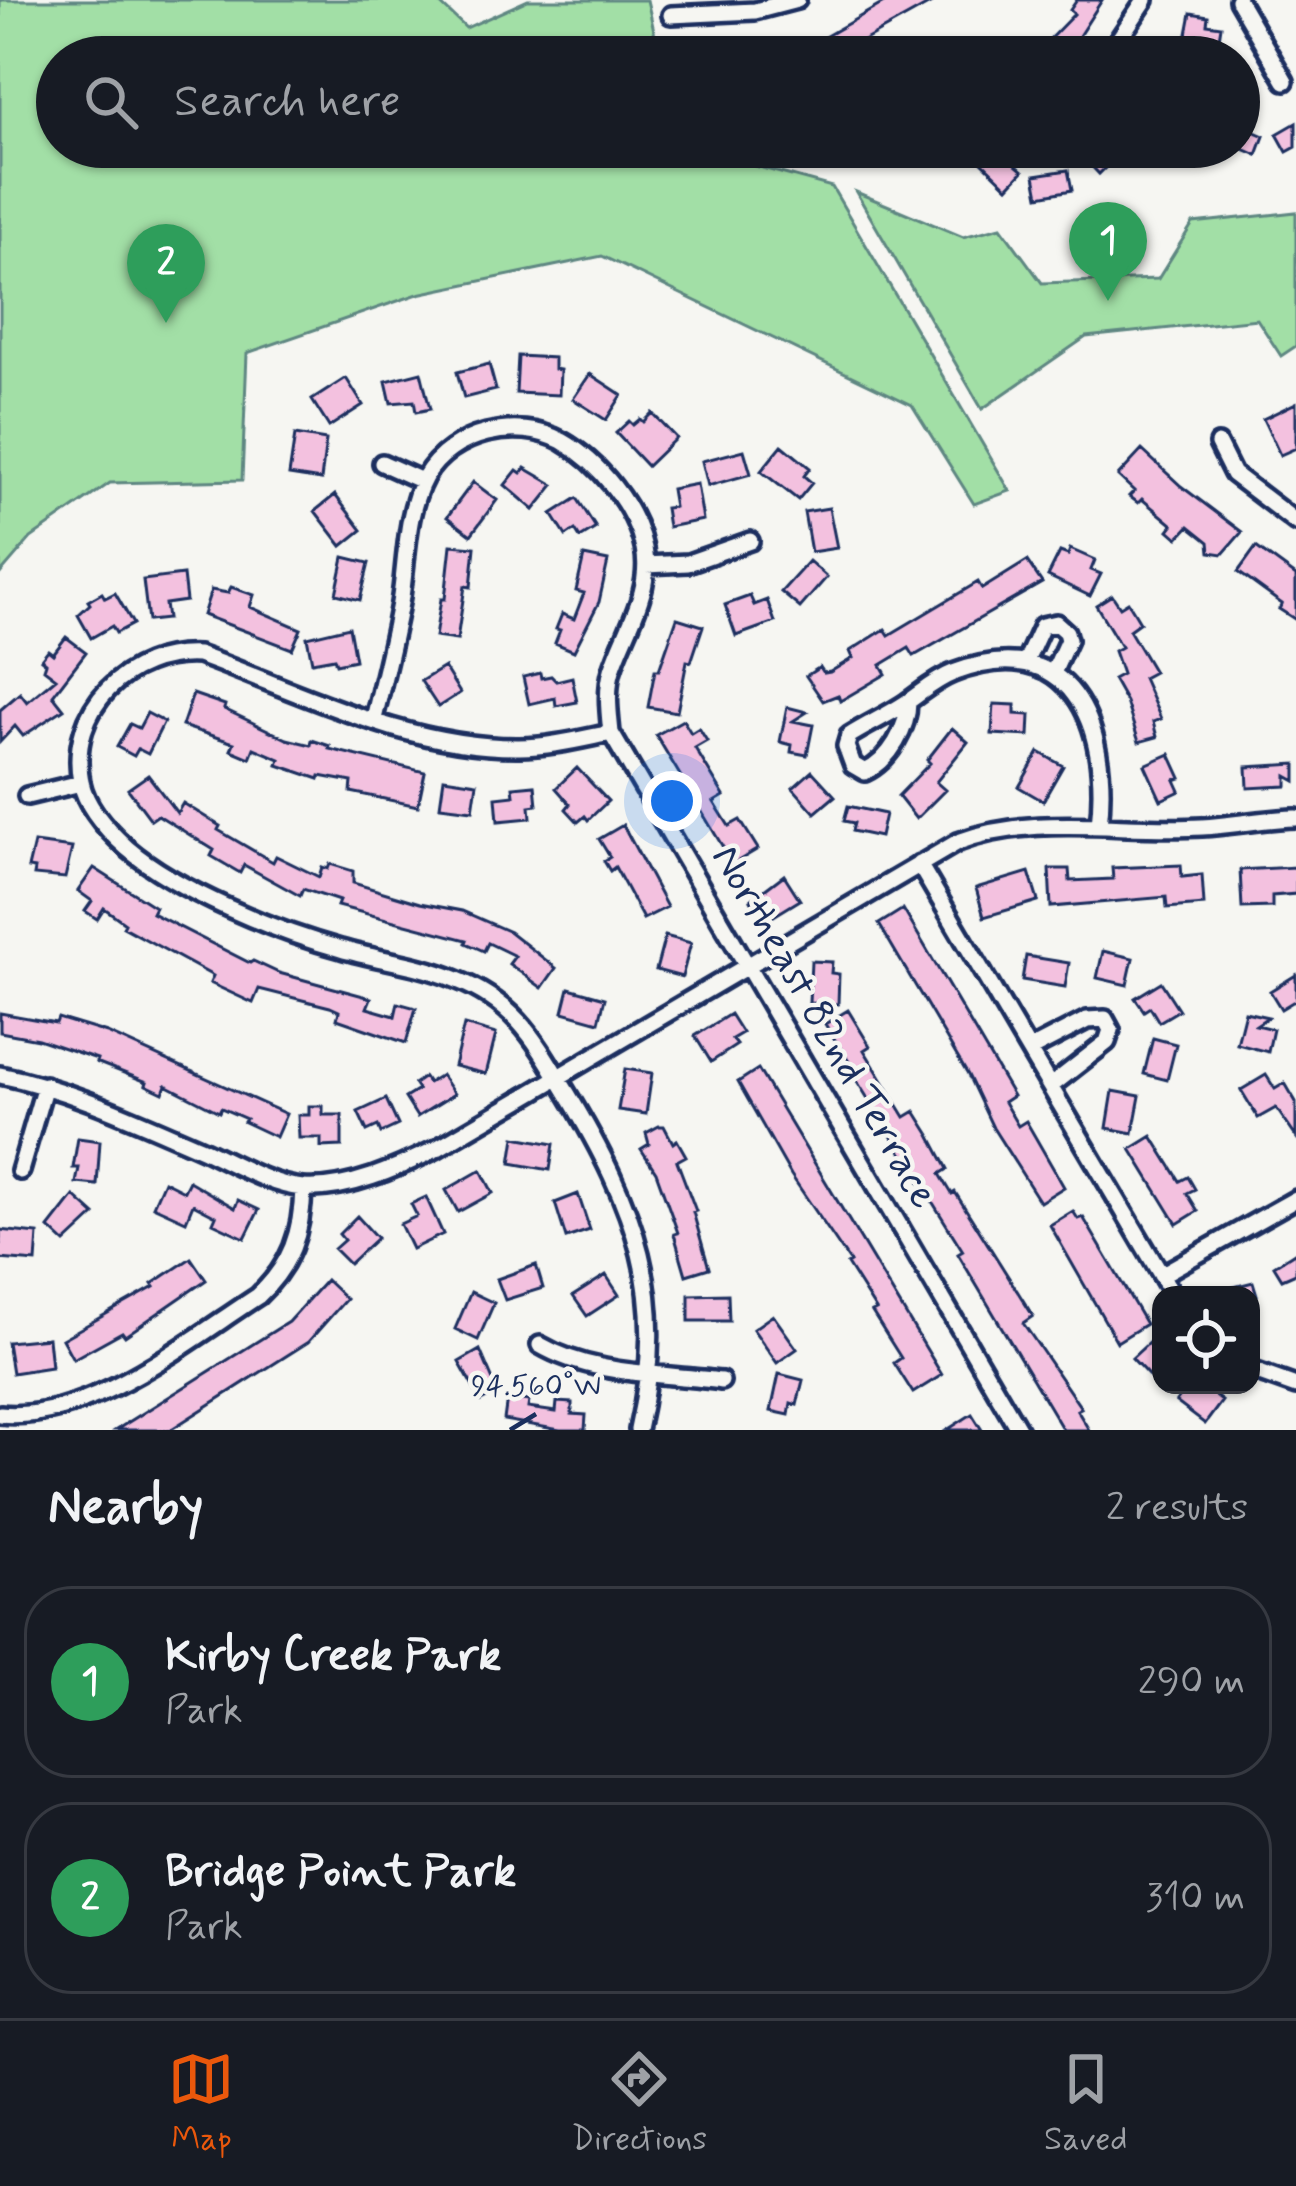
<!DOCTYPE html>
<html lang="en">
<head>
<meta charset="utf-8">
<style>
  :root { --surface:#171b24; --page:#20242c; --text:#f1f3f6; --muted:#9ea1a6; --line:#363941; --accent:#ea580c }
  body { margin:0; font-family:Mynerve,sans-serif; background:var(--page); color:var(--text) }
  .controls { position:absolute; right:36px; bottom:36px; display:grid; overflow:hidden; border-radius:24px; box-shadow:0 3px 9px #0004 }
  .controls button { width:108px; height:108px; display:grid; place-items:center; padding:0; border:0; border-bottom:3px solid var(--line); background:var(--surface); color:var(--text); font:60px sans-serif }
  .you { position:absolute; left:672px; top:801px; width:42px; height:42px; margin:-30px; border:9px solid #fff; border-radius:50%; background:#1a73e8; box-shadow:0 0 0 18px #1a73e833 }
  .badge { display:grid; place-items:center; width:78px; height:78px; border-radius:50%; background:var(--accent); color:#fff; font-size:39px; font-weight:700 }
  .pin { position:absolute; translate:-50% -99px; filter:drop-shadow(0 3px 6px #0008) }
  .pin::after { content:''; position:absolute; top:63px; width:42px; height:36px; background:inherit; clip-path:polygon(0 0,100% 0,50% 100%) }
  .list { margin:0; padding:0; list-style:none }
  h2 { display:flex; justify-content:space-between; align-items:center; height:156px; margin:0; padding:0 48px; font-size:51px }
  h2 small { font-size:39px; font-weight:400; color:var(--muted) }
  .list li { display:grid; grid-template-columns:78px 1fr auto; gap:36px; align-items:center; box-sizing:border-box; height:192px; margin:0 24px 24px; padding:0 24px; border:3px solid var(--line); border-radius:48px }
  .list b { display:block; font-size:45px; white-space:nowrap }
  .list p { margin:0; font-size:39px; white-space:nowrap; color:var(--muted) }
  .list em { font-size:39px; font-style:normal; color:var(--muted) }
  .icon { flex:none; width:66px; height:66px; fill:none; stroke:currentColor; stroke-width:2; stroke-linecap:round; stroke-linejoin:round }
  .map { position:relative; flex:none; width:1296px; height:1430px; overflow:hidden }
  .search { position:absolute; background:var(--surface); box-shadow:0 3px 9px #0004; left:36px; right:36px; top:36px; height:132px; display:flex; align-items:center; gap:30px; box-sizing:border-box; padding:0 42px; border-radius:66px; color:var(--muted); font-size:45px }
  .sheet { height:588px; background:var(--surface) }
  nav { display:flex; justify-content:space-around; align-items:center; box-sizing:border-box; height:168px; border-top:3px solid var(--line); background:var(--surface); font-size:33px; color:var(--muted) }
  nav a { display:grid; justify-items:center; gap:6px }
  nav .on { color:var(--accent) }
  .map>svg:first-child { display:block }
  .green { fill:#a2dfa6; stroke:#5e8782; stroke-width:3 }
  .building { fill:#f3c1df; stroke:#1b2f5e; stroke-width:3 }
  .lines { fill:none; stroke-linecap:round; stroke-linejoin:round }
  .street-casing { stroke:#1b2f5e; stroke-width:24 }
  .street { stroke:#f6f6f2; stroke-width:15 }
  .ticks { fill:none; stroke:#1b2f5e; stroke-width:4.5 }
  .labels { text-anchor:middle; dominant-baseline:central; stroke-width:9; stroke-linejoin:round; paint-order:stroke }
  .street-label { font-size:42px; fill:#1b2f5e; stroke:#f6f6f2 }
  .ticks-label { font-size:30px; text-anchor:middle; fill:#1b2f5e; stroke:#f6f6f2; stroke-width:9; stroke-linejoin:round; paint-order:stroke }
</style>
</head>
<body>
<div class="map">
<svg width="1296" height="1430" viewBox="0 0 1296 1430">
  <rect width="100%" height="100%" fill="#f6f6f2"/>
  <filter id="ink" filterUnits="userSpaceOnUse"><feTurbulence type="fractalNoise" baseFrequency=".00833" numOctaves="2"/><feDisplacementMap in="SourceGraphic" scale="24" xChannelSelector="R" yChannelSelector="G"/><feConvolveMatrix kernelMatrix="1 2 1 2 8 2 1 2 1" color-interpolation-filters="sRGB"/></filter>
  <g filter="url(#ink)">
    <path class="green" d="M0,0H436L466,28L528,0H647L657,44L635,57H57V147H685L832,187L1010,491L974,504L912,405L602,256L418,294L247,353L242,480L110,483L31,538L0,574Z
      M856,192L963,237L1001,227L1042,283L1158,279L1193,223L1296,212V346L1281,356L1257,319L1086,337L982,409Z"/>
    <path class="building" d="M889,0H937L847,50L851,57H812L807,47Z
      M1077,0H1102L1077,39L1059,57H1050L1041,48L1074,14L1070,10Z
      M1191,13L1208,16L1207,24L1221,26L1218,45L1186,39Z
      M1296,123V147L1287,152L1277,134Z
      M1239,125L1264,136L1257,155L1239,147Z
      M995,147L1023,171L1008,187L981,161Z
      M1095,147H1126L1099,174L1084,158Z
      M1068,170L1072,190L1039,196L1035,175Z
      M518,356L554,358V369L560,370L559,395L516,393Z
      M489,364L496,390L464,398L457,372Z
      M421,372L430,409L416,412L414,401L391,403L386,381Z
      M590,374L622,395L606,420L573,399Z
      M346,378L363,405L329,427L312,400Z
      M1296,403V448L1280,455L1263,419Z
      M652,413L676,438L647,466L616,433L629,421L633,425L640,419L643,422Z
      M295,435L326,440L321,480L289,475Z
      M782,445L810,468L804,476L812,483L798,500L761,471Z
      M744,450L751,474L708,486L702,461Z
      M1142,450L1181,486L1242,532L1223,554L1210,552L1209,542L1189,526L1178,538L1169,530L1173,525L1142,499L1138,503L1129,496L1134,491L1118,476Z
      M525,468L554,485L534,510L505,485L517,470L521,473Z
      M473,482L497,500L471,535L447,517Z
      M697,484L703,520L668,527L665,508L674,507L671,489Z
      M335,495L362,530L342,546L315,511Z
      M577,498L596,528L580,538L575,530L566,536L552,514Z
      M829,508L837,548L811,552L804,512Z
      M451,545L475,547L471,587L465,586L457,640L435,637L441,599H445Z
      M1256,547L1296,576V620L1279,609L1282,604L1238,572Z
      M1070,549L1095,560L1091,570L1101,574L1090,596L1048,576L1060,552L1068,555Z
      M584,556L608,561L599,602L574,651L555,643L560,630L556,629L562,614L574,619L584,593L576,591Z
      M344,557L369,563L360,600L336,594Z
      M809,561L827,577L800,608L781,592Z
      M1027,561L1042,583L914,656L909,648L881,665L886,674L840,701L838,695L823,701L806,676L820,667L824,673L830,672L853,658L850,651L885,629L889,635L978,582L982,589Z
      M183,575L186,601L165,604L167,619L148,621L143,580Z
      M231,587L254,595L250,607L301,629L292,649L203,615L211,590L228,593Z
      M102,593L105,598L115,593L133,624L116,633L112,626L91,638L78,615L90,604L88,601Z
      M1112,595L1120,607L1128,602L1140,622L1129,630L1154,672L1143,678L1161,719L1153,722L1157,737L1139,742L1126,702L1113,679L1122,674L1114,651L1121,647L1096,605Z
      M750,596L754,605L767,600L775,622L736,636L725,605Z
      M677,618L703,626L691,662L687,661L677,712L648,707L655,670H659Z
      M349,627L355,660L336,664L334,658L312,662L307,637Z
      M66,637L86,652L53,695L64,709L23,736L15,726L0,742V710L20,693L27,702L56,678L44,669L46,663L41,659L48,650L53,654Z
      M444,667L460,693L438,707L421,681Z
      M540,673L541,678L551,676L556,681L572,677L577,702L556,706L555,698L529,704L523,677Z
      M193,694L225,705L224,709L287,739L311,745L312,740L330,746L329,749L425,772L418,806L351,792L352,782L320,776L319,779L278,765L280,759L254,748L250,758L231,750L234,743L182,726Z
      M994,704L1015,705V714L1030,715L1029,736L992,734Z
      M787,707L807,712L793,721L813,725L807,755L791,752L792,745L780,742Z
      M147,713L164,722L148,754L138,749L134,756L117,747L130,724L139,728Z
      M683,720L691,733L699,728L707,741L695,748L724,796L714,802L729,826L740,820L758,849L733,864L656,735Z
      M952,728L968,742L936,782L945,790L916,819L898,796L930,763L927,760Z
      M1039,752L1063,766L1043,801L1019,787Z
      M1170,754L1181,778L1175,780L1180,791L1161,800L1145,765Z
      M1296,764V781L1287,776V786L1248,788L1247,767Z
      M577,768L608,801L588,820L585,816L578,822L566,809L570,804L556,788Z
      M812,771L835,796L815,813L793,788Z
      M148,775L177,813L183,803L220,826L218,830L273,862L276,856L319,877L322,867L328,869L330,864L353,871V883L420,903L462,911L510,932L556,968L542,988L509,964L515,956L488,943L484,951L466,943L467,940L337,906L339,901L303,889L300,896L244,865L240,873L211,856L214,850L158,815L151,820L128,789Z
      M444,778L477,783L473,810L440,806Z
      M535,785L537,805L530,806L531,818L498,821L496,797L514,795L513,787Z
      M848,806L885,814L880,837L852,831L854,823L844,821Z
      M623,825L667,907L643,919L615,867L610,871L604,861L610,857L599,839Z
      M34,843L72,848L65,878L34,875L35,869L28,868Z
      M1181,865L1182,877L1202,875L1204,905L1167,908L1166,897L1051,907L1049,869H1069L1070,881L1113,879L1112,868Z
      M1296,867V894L1272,896V907L1242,908L1240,870Z
      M94,868L155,907L152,913L250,963L253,961L279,973L371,998L367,1008L395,1016L398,1003L416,1008L406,1043L337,1019L339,1011L330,1007L259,989L253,1003L210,983L213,976L123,927L125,923L104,908L97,919L85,911L92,901L78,891Z
      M1029,872L1038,901L984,917L976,888Z
      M784,875L800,900L764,922L751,900Z
      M903,909L1013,1096L1004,1102L1018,1126L1026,1121L1064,1187L1040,1202L993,1128L968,1075L879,924Z
      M665,936L691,943L682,977L656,970Z
      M1103,951L1133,958L1127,985L1097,978Z
      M1026,956L1069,963L1065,987L1022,980Z
      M811,961L832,962L831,973L839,974L838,1004L809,1003Z
      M1296,975V1000L1281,1009L1270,991Z
      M1161,982L1179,1010L1159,1022L1150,1007L1144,1011L1135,998Z
      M569,988L605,998L599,1022L563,1012Z
      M848,1010L870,1046L864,1050L905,1117L915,1111L930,1135L948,1169L940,1174L952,1194L955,1192L1033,1316L1023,1323L1081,1408L1077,1410L1089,1430H1063L958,1254L963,1251L852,1073L855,1071L825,1024Z
      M1245,1012L1268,1017L1256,1025L1273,1029L1268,1052L1237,1044Z
      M0,1013L56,1023L58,1018L107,1033L286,1114L276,1137L244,1122L246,1119L221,1108L219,1112L166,1085L163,1093L146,1085L147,1082L96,1062L97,1059L38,1039L0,1032Z
      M730,1014L742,1033L732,1039L737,1045L711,1062L695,1036Z
      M464,1025L496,1034L486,1074L454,1066Z
      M1153,1038L1176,1044L1167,1080L1144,1074Z
      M625,1069L652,1073L646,1114L618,1110Z
      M758,1069L942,1375L913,1393L894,1363L901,1358L872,1312L876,1310L847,1264L850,1262L791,1175L738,1082Z
      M441,1075L454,1094L417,1117L405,1098L418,1090L414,1084L424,1077L428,1083Z
      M1266,1075L1275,1089L1285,1083L1296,1102V1137L1276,1108L1258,1118L1241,1090Z
      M1113,1091L1140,1096L1133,1133L1107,1128Z
      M386,1099L398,1125L381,1133L378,1126L367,1131L358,1112Z
      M309,1106H323V1115H342V1146L321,1147V1138H299L298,1115H309Z
      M659,1126H664L673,1143L677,1140L686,1156L677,1161L696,1211L693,1212L709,1268L686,1275L674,1234L678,1233L656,1172L641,1149L649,1144L646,1133Z
      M1152,1136L1180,1181L1188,1177L1195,1189L1187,1193L1198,1211L1177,1224L1131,1149Z
      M515,1137L554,1144L550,1170L511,1163Z
      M78,1138L100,1141L97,1185L76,1183L79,1168H73Z
      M481,1170L493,1193L458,1212L446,1190Z
      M164,1181L184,1191L189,1181L235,1208L238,1200L259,1210L245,1238L213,1223L216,1216L193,1204L186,1221L153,1206Z
      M578,1194L590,1230L566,1238L555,1203Z
      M74,1196L95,1215L65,1243L49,1228Z
      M426,1197L443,1234L412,1249L400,1224L417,1216L411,1204Z
      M1073,1211L1078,1219L1083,1217L1146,1324L1117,1342L1050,1225Z
      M357,1216L377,1238L349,1264L334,1249L344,1240L339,1234Z
      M0,1230L38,1234L36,1262L0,1259Z
      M1296,1252V1273L1282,1279L1274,1266Z
      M191,1258L206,1280L125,1336L122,1332L73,1359L62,1339L154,1287L152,1284Z
      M536,1265L543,1288L505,1300L497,1279Z
      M606,1275L619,1295L587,1316L573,1296Z
      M326,1280L346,1299L308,1342L170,1430H116L288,1322Z
      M1253,1282L1257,1295H1218V1291Z
      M471,1292L494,1303L478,1340L455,1329Z
      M728,1294L729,1321H689V1295Z
      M773,1315L797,1349L777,1363L753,1329Z
      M48,1338L51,1367L12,1373L7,1342Z
      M1154,1338L1161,1346V1389L1132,1358Z
      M480,1350L498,1392L481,1401L459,1362Z
      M779,1374L803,1380L797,1405L791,1403L789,1415L771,1411Z
      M1189,1385H1201L1222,1401L1205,1424L1176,1402Z
      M507,1398L529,1401L528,1408L556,1412L557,1402L572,1403V1414L586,1415L585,1430H560L504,1420Z
      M972,1414L982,1430H947Z"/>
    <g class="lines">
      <defs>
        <path id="street" d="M1238,0L1285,81
          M671,15L755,11L797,0
          M1107,57L1145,0
          M1218,444L1233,474L1296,522
          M382,463L422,481
          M646,565L688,563L750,541
          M1026,661L1042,626L1056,623L1066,632L1068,640L1053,673
          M908,702C908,728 890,760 865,772L853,765L846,746L849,736C868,724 888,715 906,703C922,692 935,680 953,673C1070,628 1111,725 1099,825
          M374,719C383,680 393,642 400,603C407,563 405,513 425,477C451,432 517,417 562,441C599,462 635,506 644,548C653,592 625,629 612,670C606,690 609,713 611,733L1019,1430
          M611,733C581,739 550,747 519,747C406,748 301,692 198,655C128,651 67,709 81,782C86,808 108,831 127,848C177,891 277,932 341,949C378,960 419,964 455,979C516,1003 535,1040 567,1093C636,1208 669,1294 638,1430
          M27,796L81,783
          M919,864L1173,1295
          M1031,1049L1087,1020L1105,1019L1111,1030L1107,1042L1052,1085
          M0,1075C69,1089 135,1120 200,1148C231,1162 269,1185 303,1188C347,1191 398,1168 436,1149L958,842C1035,813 1122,832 1202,827C1234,825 1264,819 1296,818
          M20,1171L45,1085
          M1161,1275L1296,1199
          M540,1345C593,1376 661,1373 721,1381
          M1251,1370L1296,1386
          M0,1414C87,1423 188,1341 258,1296C291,1265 302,1233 303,1188"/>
      </defs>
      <use href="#street" class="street-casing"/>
      <use href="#street" class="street"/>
    </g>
  </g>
  <path class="ticks" d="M510,1430L536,1414"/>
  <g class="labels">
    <g class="street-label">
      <text transform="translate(824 1027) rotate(60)">Northeast 82nd Terrace</text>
    </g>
  </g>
  <g class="ticks-label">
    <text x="536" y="1395">94.560°W</text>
  </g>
</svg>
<div class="controls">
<button><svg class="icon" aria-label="locate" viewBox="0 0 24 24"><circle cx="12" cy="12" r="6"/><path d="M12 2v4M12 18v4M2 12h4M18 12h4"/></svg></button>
</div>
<div class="you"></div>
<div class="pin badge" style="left:1108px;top:301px;background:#2e9e5b">1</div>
<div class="pin badge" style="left:166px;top:323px;background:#2e9e5b">2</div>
<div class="search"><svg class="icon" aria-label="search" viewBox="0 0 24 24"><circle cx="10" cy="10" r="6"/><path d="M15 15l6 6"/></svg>Search here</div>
</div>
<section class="sheet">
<h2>Nearby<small>2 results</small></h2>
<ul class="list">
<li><span class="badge" style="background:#2e9e5b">1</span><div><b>Kirby Creek Park</b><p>Park</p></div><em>290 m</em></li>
<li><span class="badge" style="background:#2e9e5b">2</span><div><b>Bridge Point Park</b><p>Park</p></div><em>310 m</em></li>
</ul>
</section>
<nav>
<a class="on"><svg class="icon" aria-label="map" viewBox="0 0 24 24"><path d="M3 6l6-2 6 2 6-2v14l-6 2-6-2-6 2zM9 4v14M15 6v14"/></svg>Map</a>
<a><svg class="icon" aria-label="directions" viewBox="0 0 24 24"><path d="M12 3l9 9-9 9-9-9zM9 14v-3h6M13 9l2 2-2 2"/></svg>Directions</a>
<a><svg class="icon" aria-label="saved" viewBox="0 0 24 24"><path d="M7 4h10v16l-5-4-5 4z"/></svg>Saved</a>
</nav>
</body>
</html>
